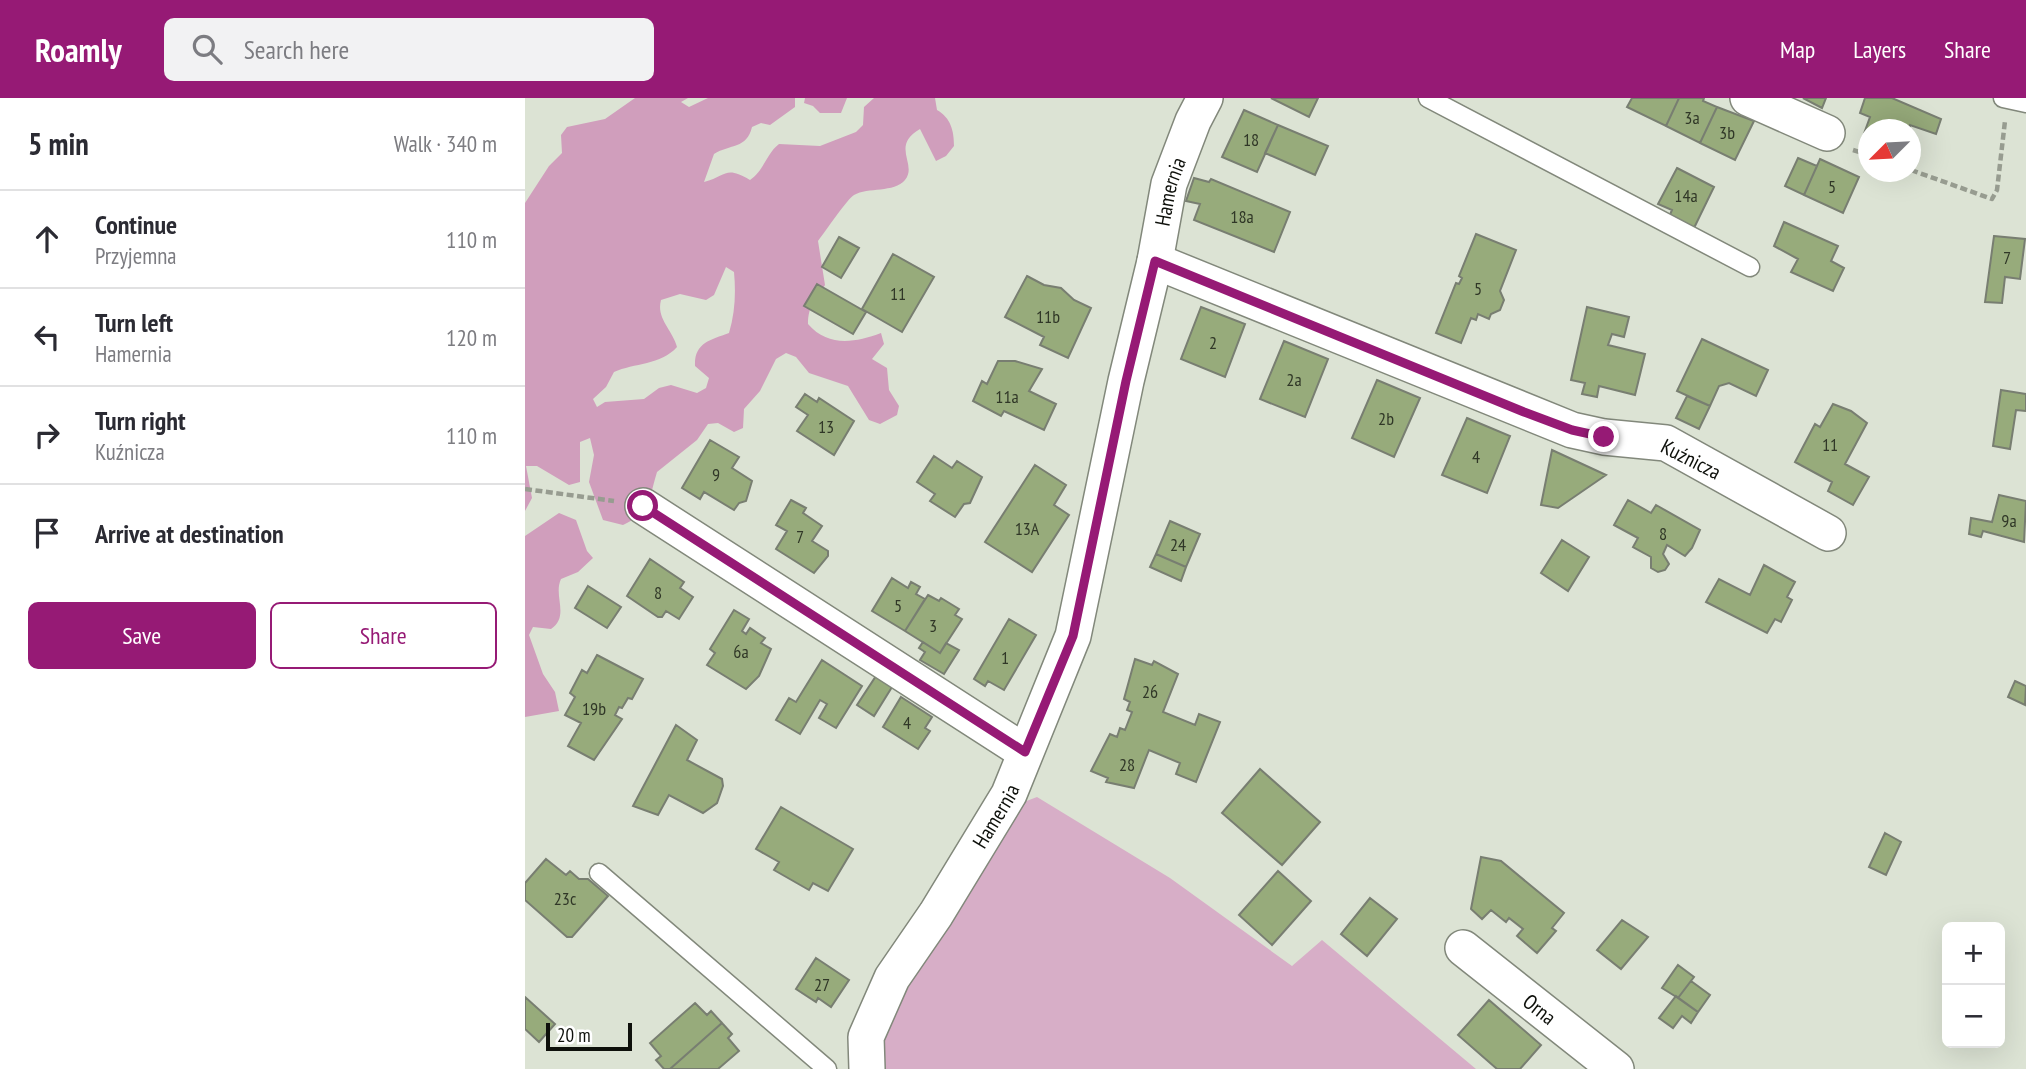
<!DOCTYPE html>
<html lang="en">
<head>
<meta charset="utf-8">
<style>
  :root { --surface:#fff; --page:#f2f2f3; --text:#2b2b33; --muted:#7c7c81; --line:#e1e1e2; --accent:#961a75 }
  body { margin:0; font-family:"PT Sans Narrow",sans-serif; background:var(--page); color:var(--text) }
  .controls { position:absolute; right:21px; bottom:21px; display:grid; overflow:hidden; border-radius:10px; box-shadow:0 7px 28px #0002 }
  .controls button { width:63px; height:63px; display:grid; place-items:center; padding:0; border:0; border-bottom:2px solid var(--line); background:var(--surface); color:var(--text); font:35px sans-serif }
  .compass { position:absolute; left:1333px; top:21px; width:63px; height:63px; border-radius:50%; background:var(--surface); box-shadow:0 7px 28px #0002; rotate:246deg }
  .scale { position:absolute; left:21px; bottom:18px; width:86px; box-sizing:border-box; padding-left:7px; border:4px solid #0e100b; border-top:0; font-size:19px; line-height:24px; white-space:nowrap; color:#0e100b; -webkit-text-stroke:5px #fff; paint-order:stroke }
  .stop { position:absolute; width:21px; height:21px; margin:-16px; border:5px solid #961a75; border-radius:50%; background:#fff }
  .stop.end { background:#961a75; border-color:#fff; box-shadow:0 2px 7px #0008 }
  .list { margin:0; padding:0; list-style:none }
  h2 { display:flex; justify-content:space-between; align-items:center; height:91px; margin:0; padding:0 28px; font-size:30px }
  h2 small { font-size:23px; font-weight:400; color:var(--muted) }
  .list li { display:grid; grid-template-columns:46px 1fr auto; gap:21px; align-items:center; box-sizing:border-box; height:98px; padding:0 28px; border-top:2px solid var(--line) }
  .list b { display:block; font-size:26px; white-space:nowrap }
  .list p { margin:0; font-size:23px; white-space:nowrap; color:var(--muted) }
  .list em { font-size:23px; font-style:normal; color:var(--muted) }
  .actions { display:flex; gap:14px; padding:21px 28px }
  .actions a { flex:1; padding:16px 0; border:2px solid var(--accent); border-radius:10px; text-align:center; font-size:24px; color:var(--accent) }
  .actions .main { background:var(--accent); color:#fff }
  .icon { flex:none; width:38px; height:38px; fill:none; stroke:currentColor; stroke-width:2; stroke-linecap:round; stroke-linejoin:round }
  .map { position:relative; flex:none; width:1501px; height:971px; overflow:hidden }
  header { display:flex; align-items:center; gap:42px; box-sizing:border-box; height:98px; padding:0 35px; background:var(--accent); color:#fff }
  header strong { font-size:33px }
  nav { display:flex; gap:38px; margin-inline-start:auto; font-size:24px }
  .search { width:490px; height:63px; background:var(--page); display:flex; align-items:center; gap:18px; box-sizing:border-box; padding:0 24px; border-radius:10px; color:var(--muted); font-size:26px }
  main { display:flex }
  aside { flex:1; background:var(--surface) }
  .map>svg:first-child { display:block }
  .green { fill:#d7aec7 }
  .forest { fill:#d09ebc; fill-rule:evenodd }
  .building { fill:#97ab7b; stroke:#787e71; stroke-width:2 }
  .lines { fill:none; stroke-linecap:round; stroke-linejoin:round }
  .lane-casing { stroke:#82887b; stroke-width:21 }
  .street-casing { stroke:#82887b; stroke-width:38 }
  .path { stroke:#979c90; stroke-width:4.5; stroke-dasharray:7 3.5; stroke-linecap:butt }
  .lane { stroke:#fff; stroke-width:18 }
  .street { stroke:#fff; stroke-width:35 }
  .route { stroke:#961a75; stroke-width:9 }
  .labels { text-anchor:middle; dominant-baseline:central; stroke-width:7; stroke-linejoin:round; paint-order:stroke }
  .number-label { font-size:18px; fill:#303727 }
  .street-label { font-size:21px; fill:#0e100b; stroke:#fff }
</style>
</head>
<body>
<header>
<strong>Roamly</strong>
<div class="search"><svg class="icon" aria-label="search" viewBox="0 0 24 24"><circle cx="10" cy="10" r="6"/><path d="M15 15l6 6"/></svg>Search here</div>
<nav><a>Map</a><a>Layers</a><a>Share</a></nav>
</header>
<main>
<aside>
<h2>5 min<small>Walk · 340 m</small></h2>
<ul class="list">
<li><svg class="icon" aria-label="ahead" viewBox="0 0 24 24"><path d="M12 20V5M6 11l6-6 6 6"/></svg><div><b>Continue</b><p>Przyjemna</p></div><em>110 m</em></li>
<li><svg class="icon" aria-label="left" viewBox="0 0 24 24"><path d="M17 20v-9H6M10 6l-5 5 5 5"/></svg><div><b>Turn left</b><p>Hamernia</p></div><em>120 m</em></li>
<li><svg class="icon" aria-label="right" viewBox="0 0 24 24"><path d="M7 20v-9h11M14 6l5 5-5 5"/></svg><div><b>Turn right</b><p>Kuźnicza</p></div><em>110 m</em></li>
<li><svg class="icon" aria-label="arrive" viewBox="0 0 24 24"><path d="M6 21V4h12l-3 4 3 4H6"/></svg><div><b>Arrive at destination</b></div></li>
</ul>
<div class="actions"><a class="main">Save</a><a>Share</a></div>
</aside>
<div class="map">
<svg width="1501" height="971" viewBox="0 0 1501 971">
  <rect width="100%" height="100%" fill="#dce3d4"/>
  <path class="green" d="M512,699L645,780L767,868L797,842L951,971H354L351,936L491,707Z"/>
  <path class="forest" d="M110,0H163L156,4L164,9L183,0H270V9L245,27L236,25L227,29C222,51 205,46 189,56L179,84C202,78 200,67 225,82C239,73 241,56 254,46L295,48L331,34L338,27L339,9L349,0H410L412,12C426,20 429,33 429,48L421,58L411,63L395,31C365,48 393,66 380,82C369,95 343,89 329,97C323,100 300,134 293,143L300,187C291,202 283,207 283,226C303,249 329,245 356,235L359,246L347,261L362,270L364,292L374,308L372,317L355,326L344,322L323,288L284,275L271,259L261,255L251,261L235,293L219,311L218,330L209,334L193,325L183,326L172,342L132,374C124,400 126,414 98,427L78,422L64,384L69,357L65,340L55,344V384L44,387L12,368H1L7,400L0,413V105L24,68L37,55L36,37L42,29L80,21ZM201,169L209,174C211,195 210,215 204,235C185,242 169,245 170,268L184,280L181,290L172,295L146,287L134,290L119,301L80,304L72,309L68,301L81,289L89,274C109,265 136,267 152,249C147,231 131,221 136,202L155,196L181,202L189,197Z
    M280,0H322L316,15H295L288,8L279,5Z
    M34,415L51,422L62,453L68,460L53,474L36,481C28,498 45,518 26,531L8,529L4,537L18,576L30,594L34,613L0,619V438Z"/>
  <path class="building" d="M746,0H793L784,19Z
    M1107,0H1154L1141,28L1102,9Z
    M1154,0H1179L1178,3L1192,9L1175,45L1141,28Z
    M1278,0H1301L1297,10Z
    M1340,0H1367L1416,21L1411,36L1385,27L1384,32H1344V43L1337,41L1345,19L1335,15Z
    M1192,9L1229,23L1210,62L1175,45Z
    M719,12L753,27L732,74L697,59Z
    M753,27L803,48L790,77L740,55Z
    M1273,60L1292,68L1279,97L1260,88Z
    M1295,61L1334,79L1318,115L1279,97Z
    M1152,70L1189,89L1168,132L1144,119L1147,112L1133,106Z
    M669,80L684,84L686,81L765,114L749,154L669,122L675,106L661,103Z
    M1259,124L1313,148L1306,163L1319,170L1308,193L1266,174L1273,161L1249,148Z
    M951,136L991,152L975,193L979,202L975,212L966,216L964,221L953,216L951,222L946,220L936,245L911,235L931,185L934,186L937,180L934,178Z
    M1469,138L1500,141L1495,181L1480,179L1477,205L1460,204Z
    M314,139L334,150L316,180L297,169Z
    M368,156L409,179L377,234L337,211Z
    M502,178L519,187L536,190L549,202L566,210L543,260L515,247L519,239L480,219Z
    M292,186L341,214L328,236L279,208Z
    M676,209L720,226L700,279L656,261Z
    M1062,209L1104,219L1099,239L1087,236L1083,247L1120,256L1110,297L1074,288L1072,299L1057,296L1060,285L1046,282Z
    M1177,241L1243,272L1231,298L1204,285L1194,288L1185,308L1152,293Z
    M759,243L803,261L780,319L735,301Z
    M473,263H490L517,271L504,293L531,306L519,332L479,313L476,318L448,303L457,283L462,286Z
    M852,282L895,300L869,359L827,340Z
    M1476,292L1501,296V313L1491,312L1485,351L1468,348Z
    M280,296L292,304L294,300L329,323L309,357L272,333L283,317L271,309Z
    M1162,298L1185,308L1174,331L1151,320Z
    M1308,306L1326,313L1342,325L1320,366L1344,379L1328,407L1303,393L1307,384L1270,364L1290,326L1295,329Z
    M942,320L985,338L962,395L917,377Z
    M185,342L214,359L207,370L227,383L221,403L214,405L209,412L179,394L175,401L157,390Z
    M1027,352L1081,377L1033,410L1016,407Z
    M409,358L427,370L432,363L457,379L445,405L439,406L430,419L405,403L410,396L392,384Z
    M510,367L541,387L529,407L544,417L507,474L460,444Z
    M1474,397L1501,403L1499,444L1458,433L1456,439L1444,436L1446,420L1467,424Z
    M266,402L281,410L278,415L297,428L287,443L303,453V458L289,475L251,451L262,433L251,427Z
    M1103,402L1126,415L1131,407L1175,432L1167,450L1160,458L1142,447L1138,456L1144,466L1140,472L1133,474L1126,470V459L1108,449L1113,440L1089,427Z
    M645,423L675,436L661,469L631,456Z
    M1037,442L1064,459L1043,493L1016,475Z
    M631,456L661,469L656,483L625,469Z
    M125,461L159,484L155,490L168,499L154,521L141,513L137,519H133L102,498Z
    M1239,467L1270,484L1262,499L1267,502L1256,524L1250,521L1242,535L1181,504L1194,481L1225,497Z
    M367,480L383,490L386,484L395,489L391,496L400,501L380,533L347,513Z
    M63,488L96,509L82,530L50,510Z
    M403,497L414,503L416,500L434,511L430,517L437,521L415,555L380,533Z
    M209,512L224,521L217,533L221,536L225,530L240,540L236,545L246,551L234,578L221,591L182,567L190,555L185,551Z
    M484,521L511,537L479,592L463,583L460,588L449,581Z
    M398,544L415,555L421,545L434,552L419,576L395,562L400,554L394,550Z
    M72,557L118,581L107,601L103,600L97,610L94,609L90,617L97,621L69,662L43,648L56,625L40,617L50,599L45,595L57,572L62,575Z
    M610,561L627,567L629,563L653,576L638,614L670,627L674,616L695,624L671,684L651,676L655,665L624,652L609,690L581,684L583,680L566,673L585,636L592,639L595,630L600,632L607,614L602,612L605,604L599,601Z
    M297,562L337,588L311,630L294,620L302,606L295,602L275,636L251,622L264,600L271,604Z
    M351,578L367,589L349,618L332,607Z
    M1490,583L1501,588L1500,607L1483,599Z
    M376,599L407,619L400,630L405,633L393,651L358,629Z
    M151,627L172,642L162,662L197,681L198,688L192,705L178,715L144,697L133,717L108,708Z
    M735,671L795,724L757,767L697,715Z
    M256,709L328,751L303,793L288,785L284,792L249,772L254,764L231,751Z
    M1360,735L1376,744L1361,777L1344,769Z
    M956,759L976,763L1039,815L1027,830L1031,833L1012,855L992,838L998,831L984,820L981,824L966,812L957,821L946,811Z
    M21,761L41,777L45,773L54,781H63L83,798L47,839H42L0,802V785Z
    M753,773L786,803L747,847L714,817Z
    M845,800L872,821L842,858L816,836Z
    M1097,822L1123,839L1096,871L1072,852Z
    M291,860L324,882L306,909L293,900L291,904L271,891Z
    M1153,867L1169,879L1153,900L1137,890Z
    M1166,883L1185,897L1173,914L1153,900Z
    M1151,898L1173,914L1166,925L1157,918L1148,930L1134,920Z
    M0,899L30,926L14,944L0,931Z
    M964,902L1016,947L995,971H972L933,937Z
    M170,905L182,917L186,913L197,925L145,971H139L131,962L136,958L125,945Z
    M197,925L207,936L203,940L214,953L193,971H145Z"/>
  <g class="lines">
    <defs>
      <path id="lane" d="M903,0L1225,169
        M1478,0L1501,5
        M74,775L302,971"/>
      <g id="street">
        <path d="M1223,0L1302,35"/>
        <path d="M630,163L1047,332L1079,339L1141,345L1303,435"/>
        <path d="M118,408L500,654"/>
        <path id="s1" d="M938,850L1091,971"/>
        <path id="s2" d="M342,971L341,939L367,880L411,816L484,696L548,538L601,283L630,163L644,86L668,23L680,0"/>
      </g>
    </defs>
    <use href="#lane" class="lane-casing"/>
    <use href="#street" class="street-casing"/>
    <path class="path" d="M1328,52L1344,57
      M1386,72L1467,101L1472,92L1480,23
      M0,391L89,403"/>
    <use href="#lane" class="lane"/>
    <use href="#street" class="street"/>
  </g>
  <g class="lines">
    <path class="route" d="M118,408L500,654L548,538L601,283L630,163L999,314L1047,332L1079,339"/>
  </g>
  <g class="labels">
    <g class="number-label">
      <text x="1167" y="19">3a</text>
      <text x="1202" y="34">3b</text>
      <text x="726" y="41">18</text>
      <text x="1307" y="88">5</text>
      <text x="1161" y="97">14a</text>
      <text x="717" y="118">18a</text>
      <text x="1482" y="159">7</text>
      <text x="953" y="190">5</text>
      <text x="373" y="195">11</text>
      <text x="523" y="218">11b</text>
      <text x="688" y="244">2</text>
      <text x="769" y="281">2a</text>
      <text x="482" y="298">11a</text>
      <text x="861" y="320">2b</text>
      <text x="301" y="328">13</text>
      <text x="1305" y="346">11</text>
      <text x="951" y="358">4</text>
      <text x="191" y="376">9</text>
      <text x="1484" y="422">9a</text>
      <text x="502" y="430">13A</text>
      <text x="1138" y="435">8</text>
      <text x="275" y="438">7</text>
      <text x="653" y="446">24</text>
      <text x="133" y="494">8</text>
      <text x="373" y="507">5</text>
      <text x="408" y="527">3</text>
      <text x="216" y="553">6a</text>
      <text x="480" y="559">1</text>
      <text x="625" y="593">26</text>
      <text x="69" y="610">19b</text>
      <text x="382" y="624">4</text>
      <text x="602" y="666">28</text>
      <text x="40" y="800">23c</text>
      <text x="297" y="886">27</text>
    </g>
    <g class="street-label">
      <text stroke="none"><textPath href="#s2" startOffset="940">Hamernia</textPath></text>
      <text transform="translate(1166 361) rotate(27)">Kuźnicza</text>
      <text stroke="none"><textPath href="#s2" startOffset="289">Hamernia</textPath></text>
      <text stroke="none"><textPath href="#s1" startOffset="98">Orna</textPath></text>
    </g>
  </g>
</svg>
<div class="controls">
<button>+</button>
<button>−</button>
</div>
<svg class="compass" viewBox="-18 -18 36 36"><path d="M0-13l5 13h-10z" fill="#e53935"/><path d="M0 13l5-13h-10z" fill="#7c7c81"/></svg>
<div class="scale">20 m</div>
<div class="stop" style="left:118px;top:408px"></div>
<div class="stop end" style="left:1079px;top:339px"></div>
</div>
</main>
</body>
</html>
